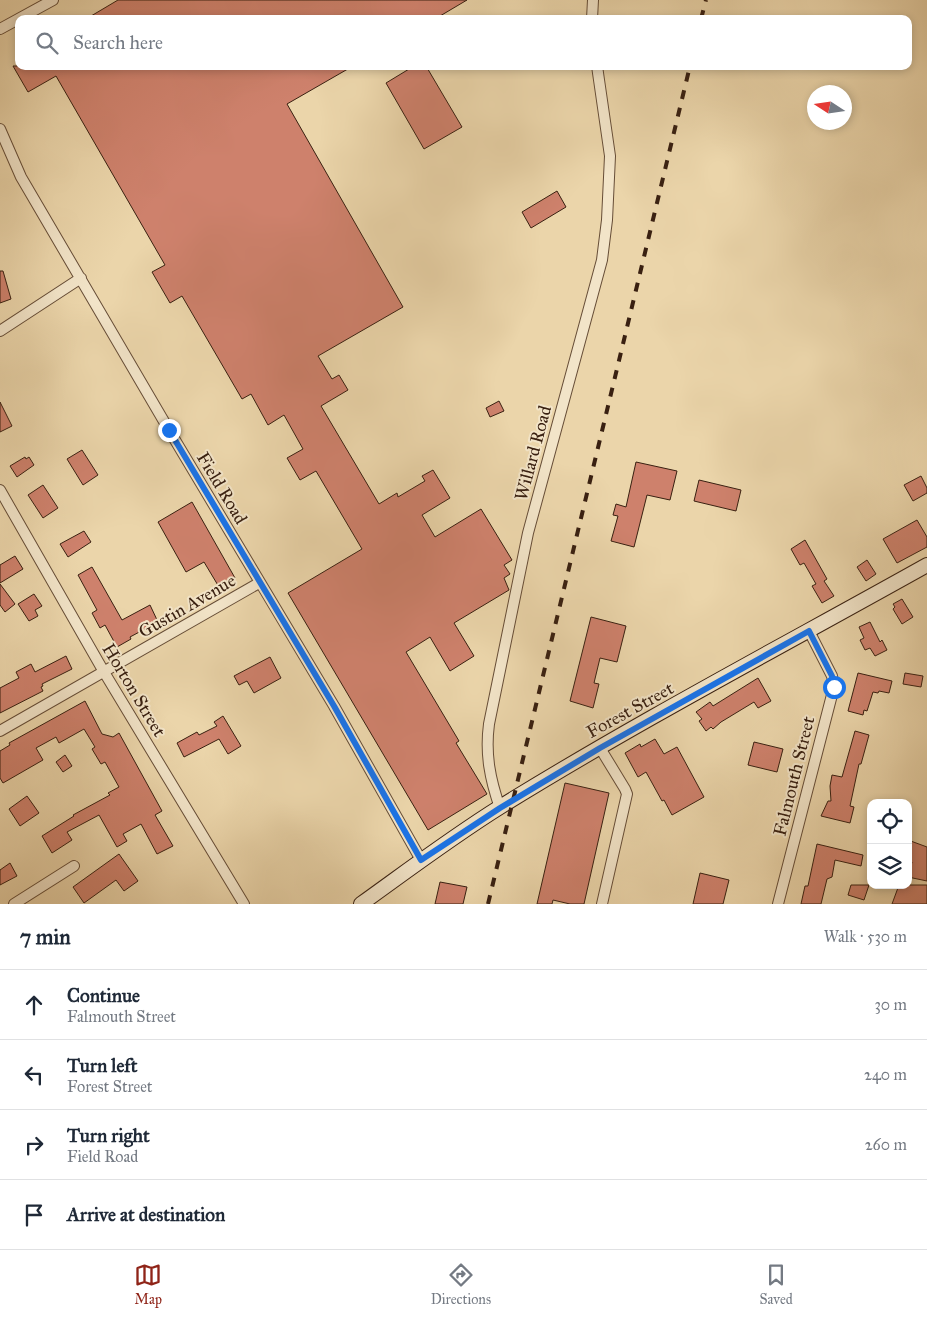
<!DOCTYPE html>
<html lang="en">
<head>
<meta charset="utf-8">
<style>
  :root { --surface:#fff; --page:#f2f2f3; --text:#1f2937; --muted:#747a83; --line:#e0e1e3; --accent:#8f2418 }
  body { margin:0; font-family:"IM FELL Great Primer",serif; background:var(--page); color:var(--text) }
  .controls { position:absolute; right:15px; bottom:15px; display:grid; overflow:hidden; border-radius:10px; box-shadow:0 2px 8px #0003 }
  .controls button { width:45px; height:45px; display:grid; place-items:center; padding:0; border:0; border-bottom:1px solid var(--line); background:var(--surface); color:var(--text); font:25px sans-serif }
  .compass { position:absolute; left:807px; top:85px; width:45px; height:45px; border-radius:50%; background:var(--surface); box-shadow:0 2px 8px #0003; rotate:282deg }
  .stop { position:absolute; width:15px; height:15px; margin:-11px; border:4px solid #1a73e8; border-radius:50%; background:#fff }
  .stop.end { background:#1a73e8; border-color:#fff; box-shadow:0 1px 5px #0008 }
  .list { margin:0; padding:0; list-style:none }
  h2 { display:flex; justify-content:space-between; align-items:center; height:65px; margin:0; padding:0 20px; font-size:21px }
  h2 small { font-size:16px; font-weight:400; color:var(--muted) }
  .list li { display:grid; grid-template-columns:32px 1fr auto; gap:15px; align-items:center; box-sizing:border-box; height:70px; padding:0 20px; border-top:1px solid var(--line) }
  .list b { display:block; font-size:19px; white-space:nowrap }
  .list p { margin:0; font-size:16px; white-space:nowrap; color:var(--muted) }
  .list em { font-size:16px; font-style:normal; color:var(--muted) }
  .icon { flex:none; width:28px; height:28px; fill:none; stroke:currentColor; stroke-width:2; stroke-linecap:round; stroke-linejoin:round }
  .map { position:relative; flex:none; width:927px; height:904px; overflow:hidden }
  .search { position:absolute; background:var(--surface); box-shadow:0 2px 8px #0003; left:15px; right:15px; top:15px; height:55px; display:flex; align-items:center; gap:12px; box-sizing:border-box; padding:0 18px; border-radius:10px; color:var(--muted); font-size:19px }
  .sheet { height:345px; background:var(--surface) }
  nav { display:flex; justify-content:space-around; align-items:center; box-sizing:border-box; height:70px; border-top:1px solid var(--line); background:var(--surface); font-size:14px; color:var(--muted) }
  nav a { display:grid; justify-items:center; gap:2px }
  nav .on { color:var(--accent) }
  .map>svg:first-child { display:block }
  .building { fill:#ce816c; stroke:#392011 }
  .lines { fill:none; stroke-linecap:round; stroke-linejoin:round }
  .minor-casing { stroke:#664d37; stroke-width:12 }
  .secondary-casing { stroke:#392011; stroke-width:16 }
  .minor { stroke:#f2e4c8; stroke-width:10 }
  .secondary { stroke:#f2e4c8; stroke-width:14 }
  .rail { stroke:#392011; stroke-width:4; stroke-dasharray:9 9; stroke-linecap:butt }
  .route { stroke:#1a73e8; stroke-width:6 }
  .labels { text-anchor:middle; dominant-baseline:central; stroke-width:4; stroke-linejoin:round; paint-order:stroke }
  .street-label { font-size:18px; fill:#392011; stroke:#f2e4c8 }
</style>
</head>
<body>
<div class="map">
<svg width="927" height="904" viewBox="0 0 927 904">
  <rect width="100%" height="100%" fill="#ebd5aa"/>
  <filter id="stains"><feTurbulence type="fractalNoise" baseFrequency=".004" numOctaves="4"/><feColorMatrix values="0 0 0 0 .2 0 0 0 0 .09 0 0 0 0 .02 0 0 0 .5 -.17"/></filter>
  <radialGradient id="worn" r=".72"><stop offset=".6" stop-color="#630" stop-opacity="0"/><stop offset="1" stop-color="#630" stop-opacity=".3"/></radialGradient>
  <path class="building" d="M118,0H467L435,19H86Z
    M13,66H353L287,104L403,307L318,356L332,379L339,375L348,390L321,406L379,504L397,493L398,497L425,481L422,476L433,470L450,498L422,515L435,537L481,509L512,560L504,565L510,574L504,578L509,590L454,623L474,656L450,671L430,637L406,652L459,741L456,743L487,794L428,830L288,593L362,549L316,471L300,480L287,458L303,449L284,415L268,425L251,394L242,399L182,296L170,303L152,272L165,265L56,76L28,92Z
    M414,66H426L462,127L424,149L386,83Z
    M557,191L566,207L531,228L522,212Z
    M0,271H3L11,299L0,303Z
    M499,401L504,411L490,417L486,408Z
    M0,402L12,426L0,432Z
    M82,450L98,475L83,485L67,459Z
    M25,457L26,459L29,457L34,465L17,477L10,466Z
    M636,462L677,471L670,500L647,495L634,547L611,541L618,516L613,515L616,504L626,507Z
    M921,476L927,488V493L913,501L904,485Z
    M699,480L741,490L736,511L694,501Z
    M43,485L58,508L43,518L28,495Z
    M192,502L235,578L219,587L204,562L186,572L158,522Z
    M917,520L927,537V547L897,563L883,539Z
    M84,531L91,542L68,557L60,544Z
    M805,540L827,579L824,581L834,596L822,603L812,586L816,584L804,563L800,565L791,549Z
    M15,556L23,569L0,583V565Z
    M867,560L876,574L866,581L857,567Z
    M92,567L122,620L150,605L158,622L130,637L131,639L117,647L105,625L100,628L92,613L97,610L78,575Z
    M0,584L15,604L5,612L0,605Z
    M34,594L42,606L35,610L38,616L29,621L18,604Z
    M902,599L913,617L902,624L893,609L895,607L893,604Z
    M591,617L626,626L617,662L600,658L594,683L599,684L593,708L570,701Z
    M870,622L880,642L882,640L887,650L875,656L870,648L865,650L860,640L864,638L859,627Z
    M66,656L72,669L42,684L43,686L41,687L43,691L0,713V688L19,678L16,672L31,664L35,672Z
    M270,657L281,678L254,693L247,681L239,685L234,676Z
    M858,673L892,681L889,693L879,691L878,693L873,692L867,711L864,710L863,715L848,711Z
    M905,673L923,676L921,687L903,684Z
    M758,678L771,701L758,708L754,702L721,722L713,729L711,727L706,731L699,721L702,719L696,712L710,702L713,706Z
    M85,701L102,734L113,737L119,733L162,811L155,815L173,846L157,854L141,824L123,834L127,841L117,847L99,815L67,832L72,840L52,853L42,836L74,816L73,815L110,795L108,793L119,787L105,762L101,764L92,749L95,747L84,729L59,743L56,737L36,748L43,760L3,783L0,778V751L10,745L9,743Z
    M223,716L241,746L228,754L219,739L184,757L177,743L197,732L199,735L217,726L214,722Z
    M855,731L869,735L861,764H859L850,806L854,807L850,823L821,816L828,801H831L830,786L832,775L842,777Z
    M655,739L664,754L677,747L704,797L672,815L664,800L662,801L646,772L638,777L625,753L640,744L641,747Z
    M754,742L783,749L777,772L748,765Z
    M65,755L72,766L63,772L56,762Z
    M565,783L609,793L584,904H570L553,900L552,904H537Z
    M27,796L39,813L20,826L9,809Z
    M908,840L927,847V881L908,877L912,862L908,860Z
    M817,844L863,855L861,866L835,860L832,877L827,879L821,904H801L805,886H808Z
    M119,854L138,881L124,891L116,880L84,903L73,887Z
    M10,863L17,876L0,885V870Z
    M700,873L729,880L723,904H693Z
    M440,882L467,887L463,904H435Z
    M851,885H869L864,900L848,895Z
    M899,885H927V904H892Z"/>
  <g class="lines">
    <defs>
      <path id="minor" d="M592,19L593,0
        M0,29L53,0
        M0,129L21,177L169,430L334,706L421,860
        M0,331L81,278
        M0,490L104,672L244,904
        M0,731L259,583
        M600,748L625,789L627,794L602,904
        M500,808C490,779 485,754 489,724L528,533L602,260L607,220L610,156L597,66
        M14,904L74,866
        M778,904L834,687L832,676L809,631"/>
      <path id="secondary" d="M361,904C407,871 452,837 500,807C639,721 784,645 927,565"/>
    </defs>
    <use href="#minor" class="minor-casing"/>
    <use href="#secondary" class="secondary-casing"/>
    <use href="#minor" class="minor"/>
    <use href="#secondary" class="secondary"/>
    <path class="rail" d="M701,19L706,0
      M488,904L690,66"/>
  </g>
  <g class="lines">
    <path class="route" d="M169,430L334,706L421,860L500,808L600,748L809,631L832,676L834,687"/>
  </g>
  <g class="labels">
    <g class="street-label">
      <text transform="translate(533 453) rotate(-75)">Willard Road</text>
      <text transform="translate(222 488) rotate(59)">Field Road</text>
      <text transform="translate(187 606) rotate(-30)">Gustin Avenue</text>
      <text transform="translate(134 690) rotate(59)">Horton Street</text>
      <text transform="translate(630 710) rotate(-29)">Forest Street</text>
      <text transform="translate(794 776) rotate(-76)">Falmouth Street</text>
    </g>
  </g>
  <rect width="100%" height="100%" filter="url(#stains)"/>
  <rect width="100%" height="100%" fill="url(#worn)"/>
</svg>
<div class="controls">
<button><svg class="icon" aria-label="locate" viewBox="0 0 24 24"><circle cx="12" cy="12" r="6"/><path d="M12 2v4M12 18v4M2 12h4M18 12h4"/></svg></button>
<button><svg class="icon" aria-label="layers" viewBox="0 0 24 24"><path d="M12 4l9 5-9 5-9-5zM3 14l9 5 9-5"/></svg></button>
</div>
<svg class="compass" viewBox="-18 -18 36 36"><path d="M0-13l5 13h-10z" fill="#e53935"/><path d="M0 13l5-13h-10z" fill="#747a83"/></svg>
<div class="stop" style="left:834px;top:687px"></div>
<div class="stop end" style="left:169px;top:430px"></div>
<div class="search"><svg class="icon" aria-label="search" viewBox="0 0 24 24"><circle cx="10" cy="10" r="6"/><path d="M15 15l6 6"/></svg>Search here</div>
</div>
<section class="sheet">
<h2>7 min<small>Walk · 530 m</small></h2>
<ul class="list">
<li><svg class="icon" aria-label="ahead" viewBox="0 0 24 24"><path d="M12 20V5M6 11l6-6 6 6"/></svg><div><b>Continue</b><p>Falmouth Street</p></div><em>30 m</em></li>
<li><svg class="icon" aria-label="left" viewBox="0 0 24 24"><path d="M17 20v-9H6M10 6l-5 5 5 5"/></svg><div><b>Turn left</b><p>Forest Street</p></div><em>240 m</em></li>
<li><svg class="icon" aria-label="right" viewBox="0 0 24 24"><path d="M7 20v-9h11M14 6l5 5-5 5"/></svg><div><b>Turn right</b><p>Field Road</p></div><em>260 m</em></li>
<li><svg class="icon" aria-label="arrive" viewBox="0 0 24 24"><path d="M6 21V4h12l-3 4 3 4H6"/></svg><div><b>Arrive at destination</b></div></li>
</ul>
</section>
<nav>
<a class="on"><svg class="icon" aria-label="map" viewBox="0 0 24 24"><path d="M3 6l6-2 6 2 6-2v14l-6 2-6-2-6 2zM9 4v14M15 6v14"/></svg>Map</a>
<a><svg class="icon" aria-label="directions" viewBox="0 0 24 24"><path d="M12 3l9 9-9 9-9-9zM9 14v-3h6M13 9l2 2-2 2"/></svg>Directions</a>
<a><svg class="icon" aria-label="saved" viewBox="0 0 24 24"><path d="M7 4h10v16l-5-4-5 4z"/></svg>Saved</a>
</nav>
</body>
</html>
